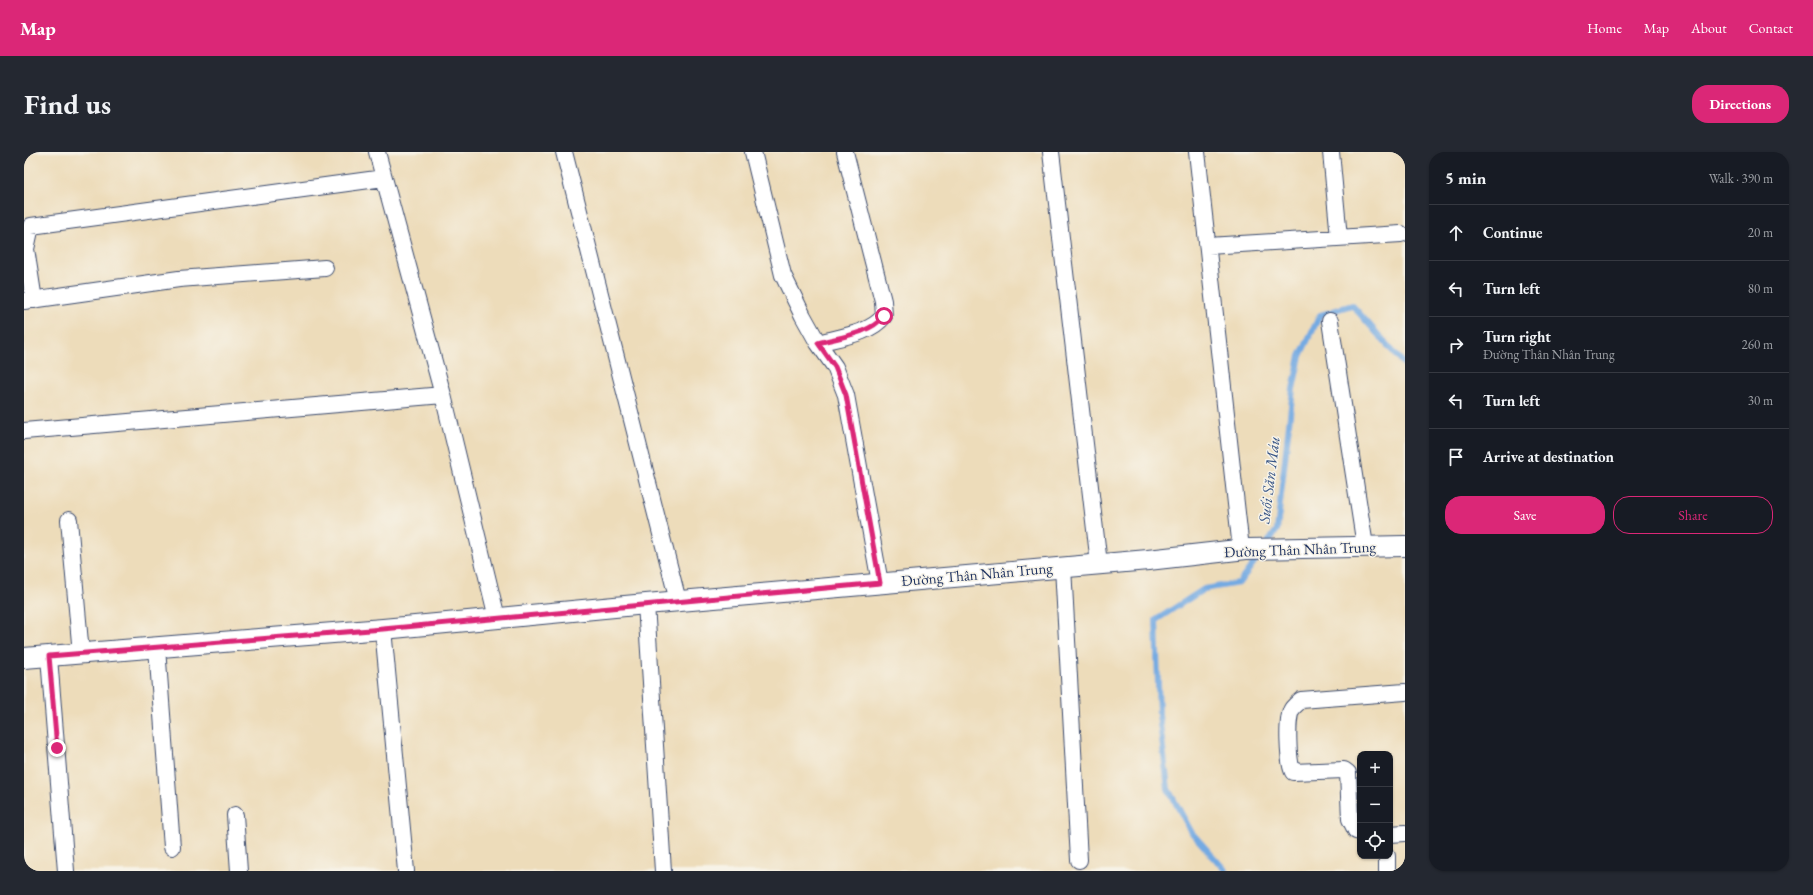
<!DOCTYPE html>
<html lang="en">
<head>
<meta charset="utf-8">
<style>
  :root { --surface:#171b24; --page:#242831; --text:#f1f3f6; --muted:#9ea1a6; --line:#363941; --accent:#db2777 }
  body { margin:0; font-family:"EB Garamond",serif; background:var(--page); color:var(--text) }
  .controls { position:absolute; right:12px; bottom:12px; display:grid; overflow:hidden; border-radius:8px; box-shadow:0 1px 3px #0004 }
  .controls button { width:36px; height:36px; display:grid; place-items:center; padding:0; border:0; border-bottom:1px solid var(--line); background:var(--surface); color:var(--text); font:20px sans-serif }
  .stop { position:absolute; width:12px; height:12px; margin:-9px; border:3px solid #db2777; border-radius:50%; background:#fff }
  .stop.end { background:#db2777; border-color:#fff; box-shadow:0 1px 4px #0008 }
  .list { margin:0; padding:0; list-style:none }
  h2 { display:flex; justify-content:space-between; align-items:center; height:52px; margin:0; padding:0 16px; font-size:17px }
  h2 small { font-size:13px; font-weight:400; color:var(--muted) }
  .list li { display:grid; grid-template-columns:26px 1fr auto; gap:12px; align-items:center; box-sizing:border-box; height:56px; padding:0 16px; border-top:1px solid var(--line) }
  .list b { display:block; font-size:15px; white-space:nowrap }
  .list p { margin:0; font-size:13px; white-space:nowrap; color:var(--muted) }
  .list em { font-size:13px; font-style:normal; color:var(--muted) }
  .actions { display:flex; gap:8px; padding:12px 16px }
  .actions a { flex:1; padding:9px 0; border:1px solid var(--accent); border-radius:16px; text-align:center; font-size:14px; color:var(--accent) }
  .actions .main { background:var(--accent); color:#fff }
  .icon { flex:none; width:22px; height:22px; fill:none; stroke:currentColor; stroke-width:2; stroke-linecap:round; stroke-linejoin:round }
  .map { position:relative; flex:none; width:1381px; height:719px; overflow:hidden; border-radius:16px }
  header { display:flex; align-items:center; gap:24px; box-sizing:border-box; height:56px; padding:0 20px; background:var(--accent); color:#fff }
  header strong { font-size:19px }
  nav { display:flex; gap:22px; margin-inline-start:auto; font-size:14px }
  .intro { display:flex; align-items:center; justify-content:space-between; box-sizing:border-box; height:96px; padding:0 24px }
  h1 { margin:0; font-size:28px }
  .button { padding:10px 18px; border-radius:16px; background:var(--accent); color:#fff; font-size:14px; font-weight:700 }
  main { display:flex; gap:24px; padding:0 24px }
  aside { flex:1; background:var(--surface); border-radius:16px; box-shadow:0 1px 3px #0004 }
  .map>svg:first-child { display:block }
  .lines { fill:none; stroke-linecap:round; stroke-linejoin:round }
  .stream { stroke:#74aae2; stroke-width:6 }
  .minor-casing { stroke:#3a496c; stroke-width:18 }
  .tertiary-casing { stroke:#3a496c; stroke-width:22 }
  .minor { stroke:#fff; stroke-width:16 }
  .tertiary { stroke:#fff; stroke-width:20 }
  .route { stroke:#db2777; stroke-width:5 }
  .labels { text-anchor:middle; dominant-baseline:central; stroke-width:3; stroke-linejoin:round; paint-order:stroke }
  .street-label { font-size:15px; fill:#1b2f5e; stroke:#f7f3e8 }
  .water-label { font-size:16px; font-style:italic; fill:#365486; stroke:#f7f3e8 }
</style>
</head>
<body>
<header>
<strong>Map</strong>
<nav><a>Home</a><a>Map</a><a>About</a><a>Contact</a></nav>
</header>
<div class="intro"><h1>Find us</h1><a class="button">Directions</a></div>
<main>
<div class="map">
<svg width="1381" height="719" viewBox="0 0 1381 719">
  <rect width="100%" height="100%" fill="#f7f3e8"/>
  <filter id="ink" filterUnits="userSpaceOnUse"><feTurbulence type="fractalNoise" baseFrequency=".025" numOctaves="2"/><feDisplacementMap in="SourceGraphic" scale="8" xChannelSelector="R" yChannelSelector="G"/><feConvolveMatrix kernelMatrix="1 2 1 2 8 2 1 2 1" color-interpolation-filters="sRGB"/></filter>
  <filter id="wash" filterUnits="userSpaceOnUse"><feTurbulence type="fractalNoise" baseFrequency=".012" numOctaves="4" result="noise"/><feDisplacementMap in="SourceGraphic" scale="16" xChannelSelector="R" yChannelSelector="G"/><feGaussianBlur stdDeviation="0.9" result="paint"/><feColorMatrix in="noise" values="0 0 0 0 0 0 0 0 0 0 0 0 0 0 0 0 0 1.4 0 .05"/><feComposite in="paint" operator="in"/></filter>
  <g filter="url(#wash)">
    <rect width="100%" height="100%" fill="#eddcba"/>
    <g class="lines">
      <path class="stream" d="M1242,393L1253,378L1269,237L1276,204L1296,163L1328,153L1381,213
        M1202,719L1168,681L1144,637L1135,563L1132,468L1180,437L1215,431L1237,401"/>
    </g>
  </g>
  <g filter="url(#ink)">
    <g class="lines">
      <defs>
        <path id="minor" d="M353,0L419,243L473,466
          M540,0L654,449
          M729,0L759,123L779,164L794,191L811,215L822,243L856,431
          M1027,0L1075,412
          M1173,0L1217,397
          M1307,0L1315,86
          M1184,94L1377,82
          M10,148L2,97L7,74L360,26
          M0,149L155,127L301,116
          M1306,169L1341,394
          M794,191C816,185 846,182 860,164L859,149L821,0
          M0,279L419,243
          M45,368L57,502
          M1039,415L1055,708
          M622,452L639,719
          M359,477L382,719
          M133,496L148,695
          M25,505L42,719
          M211,663L215,719
          M1336,680L1332,679L1326,667L1324,621L1320,618L1269,620C1264,611 1262,566 1268,557C1270,554 1274,551 1277,548L1381,540
          M1366,682L1381,681
          M1363,719V704"/>
        <path id="tertiary" d="M0,506L359,477L622,452L1124,408L1222,397L1381,394"/>
      </defs>
      <use href="#minor" class="minor-casing"/>
      <use href="#tertiary" class="tertiary-casing"/>
      <use href="#minor" class="minor"/>
      <use href="#tertiary" class="tertiary"/>
    </g>
  </g>
  <g class="lines" filter="url(#ink)">
    <path class="route" d="M33,596L25,504L359,477L856,431L822,243L811,215L794,191C816,185 846,182 860,164"/>
  </g>
  <g class="labels">
    <g class="street-label">
      <text transform="translate(1276 397) rotate(-2)">Đường Thân Nhân Trung</text>
      <text transform="translate(953 422) rotate(-5)">Đường Thân Nhân Trung</text>
    </g>
    <g class="water-label">
      <text transform="translate(1245 328) rotate(-83)">Suối Săn Máu</text>
    </g>
  </g>
</svg>
<div class="controls">
<button>+</button>
<button>−</button>
<button><svg class="icon" aria-label="locate" viewBox="0 0 24 24"><circle cx="12" cy="12" r="6"/><path d="M12 2v4M12 18v4M2 12h4M18 12h4"/></svg></button>
</div>
<div class="stop" style="left:860px;top:164px"></div>
<div class="stop end" style="left:33px;top:596px"></div>
</div>
<aside>
<h2>5 min<small>Walk · 390 m</small></h2>
<ul class="list">
<li><svg class="icon" aria-label="ahead" viewBox="0 0 24 24"><path d="M12 20V5M6 11l6-6 6 6"/></svg><div><b>Continue</b></div><em>20 m</em></li>
<li><svg class="icon" aria-label="left" viewBox="0 0 24 24"><path d="M17 20v-9H6M10 6l-5 5 5 5"/></svg><div><b>Turn left</b></div><em>80 m</em></li>
<li><svg class="icon" aria-label="right" viewBox="0 0 24 24"><path d="M7 20v-9h11M14 6l5 5-5 5"/></svg><div><b>Turn right</b><p>Đường Thân Nhân Trung</p></div><em>260 m</em></li>
<li><svg class="icon" aria-label="left" viewBox="0 0 24 24"><path d="M17 20v-9H6M10 6l-5 5 5 5"/></svg><div><b>Turn left</b></div><em>30 m</em></li>
<li><svg class="icon" aria-label="arrive" viewBox="0 0 24 24"><path d="M6 21V4h12l-3 4 3 4H6"/></svg><div><b>Arrive at destination</b></div></li>
</ul>
<div class="actions"><a class="main">Save</a><a>Share</a></div>
</aside>
</main>
</body>
</html>
